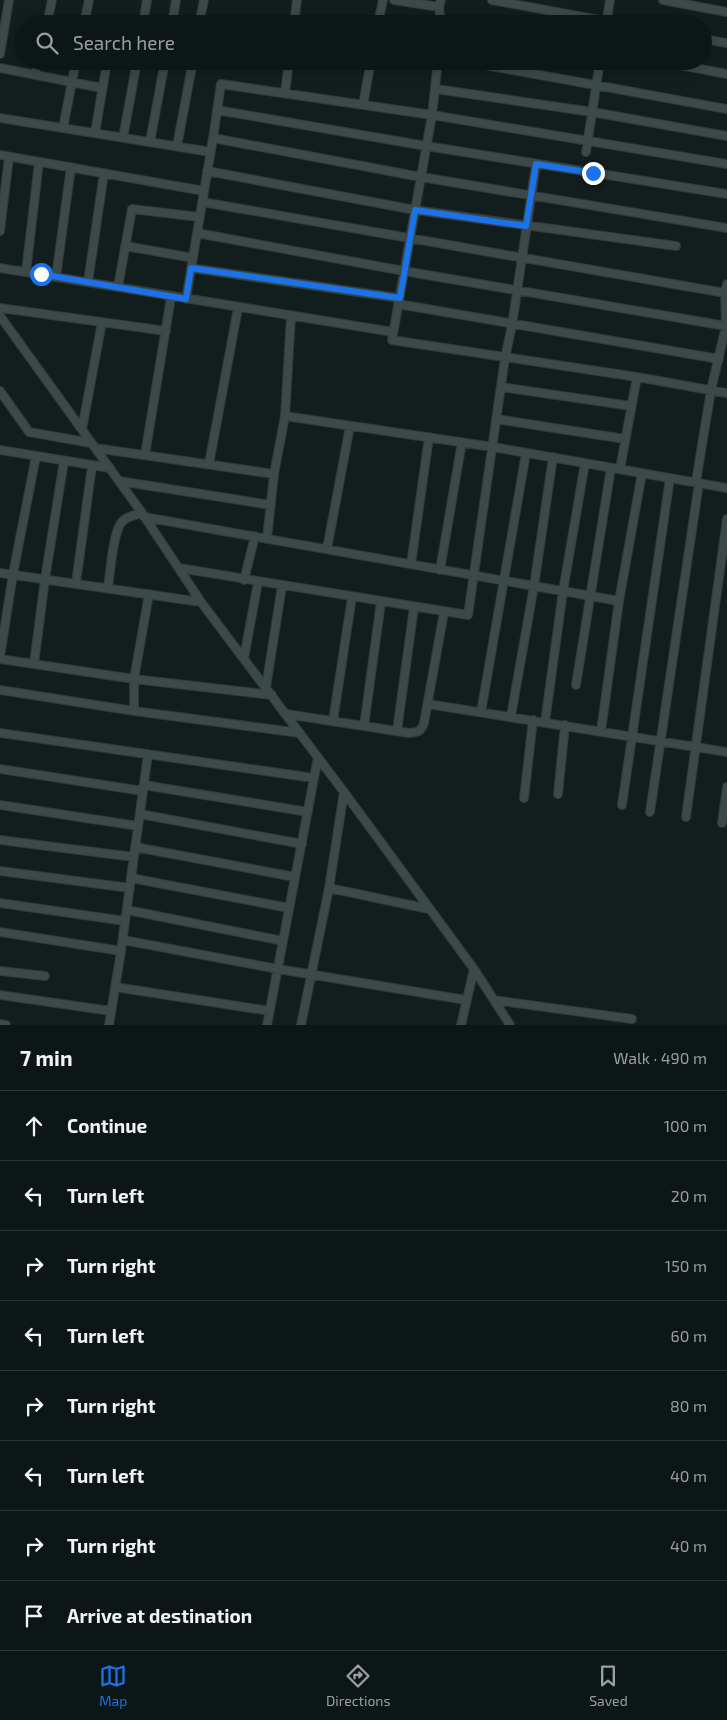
<!DOCTYPE html>
<html lang="en">
<head>
<meta charset="utf-8">
<style>
  :root { --surface:#0d1616; --page:#161f1f; --text:#f1f3f6; --muted:#9a9fa1; --line:#2d3535; --accent:#1a73e8 }
  body { margin:0; font-family:"Exo 2",sans-serif; background:var(--page); color:var(--text) }
  .stop { position:absolute; width:15px; height:15px; margin:-11px; border:4px solid #1a73e8; border-radius:50%; background:#fff }
  .stop.end { background:#1a73e8; border-color:#fff; box-shadow:0 1px 5px #0008 }
  .list { margin:0; padding:0; list-style:none }
  h2 { display:flex; justify-content:space-between; align-items:center; height:65px; margin:0; padding:0 20px; font-size:21px }
  h2 small { font-size:16px; font-weight:400; color:var(--muted) }
  .list li { display:grid; grid-template-columns:32px 1fr auto; gap:15px; align-items:center; box-sizing:border-box; height:70px; padding:0 20px; border-top:1px solid var(--line) }
  .list b { display:block; font-size:19px; white-space:nowrap }
  .list em { font-size:16px; font-style:normal; color:var(--muted) }
  .icon { flex:none; width:28px; height:28px; fill:none; stroke:currentColor; stroke-width:2; stroke-linecap:round; stroke-linejoin:round }
  .map { position:relative; flex:none; width:727px; height:1025px; overflow:hidden }
  .search { position:absolute; background:var(--surface); box-shadow:0 2px 12px #0003; left:15px; right:15px; top:15px; height:55px; display:flex; align-items:center; gap:12px; box-sizing:border-box; padding:0 18px; border-radius:28px; color:var(--muted); font-size:19px }
  .sheet { height:625px; background:var(--surface) }
  nav { display:flex; justify-content:space-around; align-items:center; box-sizing:border-box; height:70px; border-top:1px solid var(--line); background:var(--surface); font-size:14px; color:var(--muted) }
  nav a { display:grid; justify-items:center; gap:2px }
  nav .on { color:var(--accent) }
  .map>svg:first-child { display:block }
  .lines { fill:none; stroke-linecap:round; stroke-linejoin:round }
  .minor-casing { stroke:#313838; stroke-width:10 }
  .minor { stroke:#3c4949; stroke-width:8 }
  .route { stroke:#1a73e8; stroke-width:6 }
</style>
</head>
<body>
<div class="map">
<svg width="727" height="1025" viewBox="0 0 727 1025">
  <rect width="100%" height="100%" fill="#111e1d"/>
  <g class="lines">
    <defs>
      <path id="minor" d="M394,0L439,7
        M441,0L439,7L441,24
        M492,0L621,24
        M663,0L727,12
        M47,24L52,0
        M84,24L89,0
        M143,24L147,0
        M172,24L176,0
        M199,24L204,0
        M294,24L297,0
        M378,24L383,0
        M606,24L610,0
        M703,39L727,43
        M0,54L9,0
        M438,61L432,115L392,340L637,377L727,393
        M463,61L727,109
        M659,61L727,74
        M0,68L102,88
        M35,75L38,61
        M436,89L592,112L727,136
        M285,93L289,61
        M363,105L371,61
        M217,110L426,146L727,194
        M0,118L211,152
        M63,128L76,61
        M95,133L107,62
        M123,138L137,61
        M213,138L421,177L727,228
        M150,142L165,61
        M177,146L193,61
        M586,152L600,61
        M0,155L204,191
        M207,171L415,210L676,246
        M202,202C376,233 551,262 725,293
        M0,231L9,157
        M197,233L404,271L726,326
        M125,246L193,258
        M0,268L393,332
        M191,268L399,298
        M26,272L39,162
        M56,277L71,167
        M88,282L104,173
        M118,287L132,209L199,217
        M186,299L213,138L221,84L432,115L727,164
        M398,304L719,359
        M0,308L166,331
        M0,316L142,513L201,602L344,792L474,969L510,1025
        M501,387L631,406
        M0,391L29,432L91,443
        M285,416L493,447L727,488
        M496,419L625,439
        M82,429L102,322
        M95,448L274,474
        M0,450L110,468
        M145,455L171,297
        M209,464L238,308
        M620,469L637,377
        M119,481L271,505
        M696,482L711,390L726,326L725,293L727,284
        M144,517L619,601
        M267,539L274,474L285,416L291,316
        M327,549L350,426
        M411,564L429,437
        M179,568L468,615L505,358L512,325L536,164
        M440,570L462,442
        M0,573L201,602
        M244,580L255,536
        M76,583L92,466
        M108,588C110,573 113,534 121,523C125,517 135,515 142,513
        M0,657L13,574L36,456
        M244,658L258,582
        M0,659L134,679L272,695
        M34,664L45,579L64,461
        M576,685L611,468
        M266,687L282,586
        M0,690L134,711L300,733
        M428,704L727,752
        M134,711V679L149,594
        M481,712L526,453
        M286,714L409,733C418,732 421,732 424,723L444,612
        M511,716L534,586L553,457
        M333,721L352,597
        M545,722L563,591L585,463
        M364,726L381,602
        M397,731L414,607
        M601,731L619,601L642,473
        M0,733L314,778
        M0,769L143,791
        M144,785L308,812
        M558,794L565,725
        M524,798L533,720
        M0,805L138,826
        M622,805L670,478
        M650,812L699,483
        M140,814L302,844
        M686,817L727,519
        M722,823L727,787
        M0,840L134,857
        M135,847L295,877
        M0,871L130,888
        M131,878L289,908
        M329,888L429,909
        M0,903L125,921
        M127,910L283,941
        M0,932L121,951
        M123,940L278,969L466,1000
        M0,971L45,976
        M115,987L270,1011
        M0,995L111,1011
        M494,1000L632,1019
        M0,1024L6,1025
        M109,1025L121,951L148,754
        M267,1025L318,757
        M301,1025L329,888L344,792
        M461,1025L474,969"/>
    </defs>
    <use href="#minor" class="minor-casing"/>
    <use href="#minor" class="minor"/>
  </g>
  <g class="lines">
    <path class="route" d="M41,274L186,299L191,268L400,298L415,210L526,226L536,164L593,173"/>
  </g>
</svg>
<div class="stop" style="left:41px;top:274px"></div>
<div class="stop end" style="left:593px;top:173px"></div>
<div class="search"><svg class="icon" aria-label="search" viewBox="0 0 24 24"><circle cx="10" cy="10" r="6"/><path d="M15 15l6 6"/></svg>Search here</div>
</div>
<section class="sheet">
<h2>7 min<small>Walk · 490 m</small></h2>
<ul class="list">
<li><svg class="icon" aria-label="ahead" viewBox="0 0 24 24"><path d="M12 20V5M6 11l6-6 6 6"/></svg><div><b>Continue</b></div><em>100 m</em></li>
<li><svg class="icon" aria-label="left" viewBox="0 0 24 24"><path d="M17 20v-9H6M10 6l-5 5 5 5"/></svg><div><b>Turn left</b></div><em>20 m</em></li>
<li><svg class="icon" aria-label="right" viewBox="0 0 24 24"><path d="M7 20v-9h11M14 6l5 5-5 5"/></svg><div><b>Turn right</b></div><em>150 m</em></li>
<li><svg class="icon" aria-label="left" viewBox="0 0 24 24"><path d="M17 20v-9H6M10 6l-5 5 5 5"/></svg><div><b>Turn left</b></div><em>60 m</em></li>
<li><svg class="icon" aria-label="right" viewBox="0 0 24 24"><path d="M7 20v-9h11M14 6l5 5-5 5"/></svg><div><b>Turn right</b></div><em>80 m</em></li>
<li><svg class="icon" aria-label="left" viewBox="0 0 24 24"><path d="M17 20v-9H6M10 6l-5 5 5 5"/></svg><div><b>Turn left</b></div><em>40 m</em></li>
<li><svg class="icon" aria-label="right" viewBox="0 0 24 24"><path d="M7 20v-9h11M14 6l5 5-5 5"/></svg><div><b>Turn right</b></div><em>40 m</em></li>
<li><svg class="icon" aria-label="arrive" viewBox="0 0 24 24"><path d="M6 21V4h12l-3 4 3 4H6"/></svg><div><b>Arrive at destination</b></div></li>
</ul>
</section>
<nav>
<a class="on"><svg class="icon" aria-label="map" viewBox="0 0 24 24"><path d="M3 6l6-2 6 2 6-2v14l-6 2-6-2-6 2zM9 4v14M15 6v14"/></svg>Map</a>
<a><svg class="icon" aria-label="directions" viewBox="0 0 24 24"><path d="M12 3l9 9-9 9-9-9zM9 14v-3h6M13 9l2 2-2 2"/></svg>Directions</a>
<a><svg class="icon" aria-label="saved" viewBox="0 0 24 24"><path d="M7 4h10v16l-5-4-5 4z"/></svg>Saved</a>
</nav>
</body>
</html>
